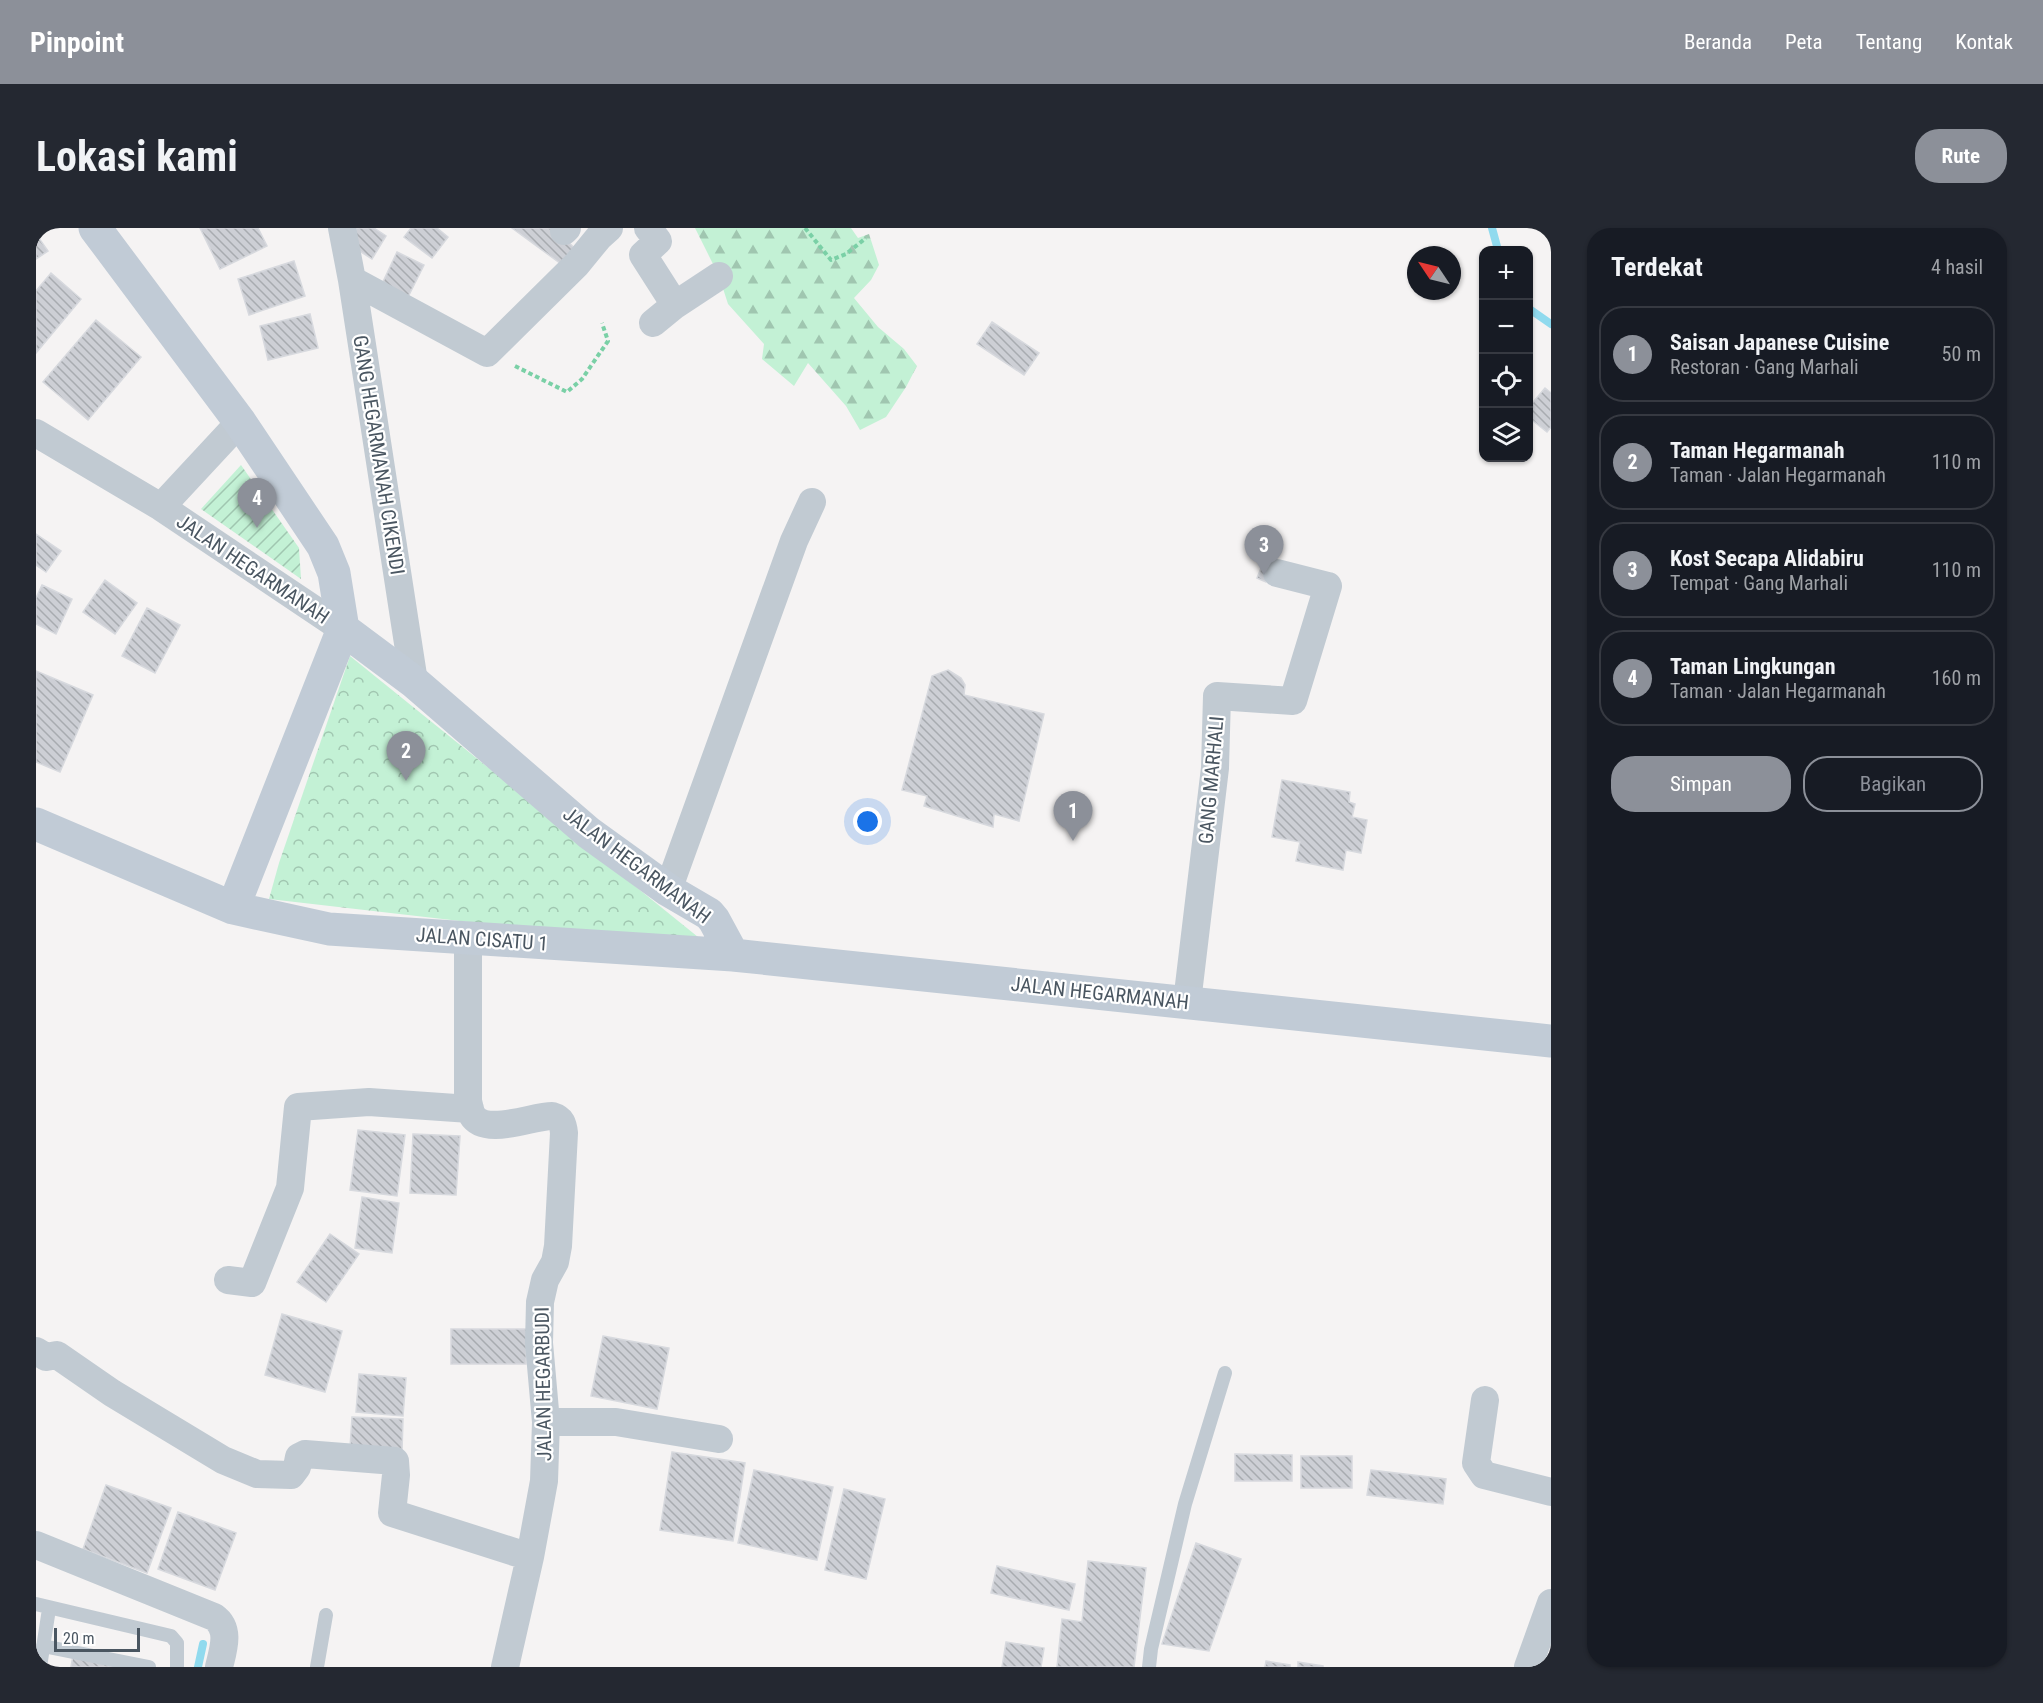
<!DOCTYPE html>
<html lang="id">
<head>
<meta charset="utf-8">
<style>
  :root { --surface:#171b24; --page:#242831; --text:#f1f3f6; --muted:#9ea1a6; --line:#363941; --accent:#8c9099 }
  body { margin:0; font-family:"Roboto Condensed",sans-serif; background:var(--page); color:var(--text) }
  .controls { position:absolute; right:18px; top:18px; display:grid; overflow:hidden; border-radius:12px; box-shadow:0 2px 4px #0004 }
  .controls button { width:54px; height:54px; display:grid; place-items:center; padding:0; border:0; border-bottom:2px solid var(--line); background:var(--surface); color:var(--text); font:30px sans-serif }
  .compass { position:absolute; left:1371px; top:18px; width:54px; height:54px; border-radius:50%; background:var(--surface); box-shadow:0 2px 4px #0004; rotate:305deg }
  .scale { position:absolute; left:18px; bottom:15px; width:86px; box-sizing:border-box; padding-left:6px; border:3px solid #4a5661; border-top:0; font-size:16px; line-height:21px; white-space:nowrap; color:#4a5661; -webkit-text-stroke:4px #fff; paint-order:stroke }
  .you { position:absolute; left:832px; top:594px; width:21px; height:21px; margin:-15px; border:4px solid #fff; border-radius:50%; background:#1a73e8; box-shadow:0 0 0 9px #1a73e833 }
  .badge { display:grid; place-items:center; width:39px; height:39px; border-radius:50%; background:var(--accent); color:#fff; font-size:20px; font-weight:700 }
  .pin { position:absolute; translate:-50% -50px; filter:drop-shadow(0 2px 3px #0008) }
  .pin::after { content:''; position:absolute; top:32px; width:21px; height:18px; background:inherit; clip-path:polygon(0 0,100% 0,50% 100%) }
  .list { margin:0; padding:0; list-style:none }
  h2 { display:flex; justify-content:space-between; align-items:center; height:78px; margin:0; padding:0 24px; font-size:26px }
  h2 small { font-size:20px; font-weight:400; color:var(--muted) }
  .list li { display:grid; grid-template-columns:39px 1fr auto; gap:18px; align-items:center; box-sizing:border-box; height:96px; margin:0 12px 12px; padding:0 12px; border:2px solid var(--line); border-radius:24px }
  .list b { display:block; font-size:22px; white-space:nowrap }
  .list p { margin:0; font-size:20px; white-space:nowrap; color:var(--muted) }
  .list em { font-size:20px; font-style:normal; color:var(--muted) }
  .actions { display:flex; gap:12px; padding:18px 24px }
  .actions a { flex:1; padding:14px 0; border:2px solid var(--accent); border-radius:24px; text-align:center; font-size:21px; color:var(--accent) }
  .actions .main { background:var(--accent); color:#fff }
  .icon { flex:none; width:33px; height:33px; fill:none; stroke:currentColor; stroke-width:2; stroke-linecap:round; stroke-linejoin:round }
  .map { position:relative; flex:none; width:1515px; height:1439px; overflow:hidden; border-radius:24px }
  header { display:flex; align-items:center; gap:36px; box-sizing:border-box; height:84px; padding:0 30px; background:var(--accent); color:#fff }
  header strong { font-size:28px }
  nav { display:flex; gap:33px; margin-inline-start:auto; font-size:21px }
  .intro { display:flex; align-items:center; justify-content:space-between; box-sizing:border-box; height:144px; padding:0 36px }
  h1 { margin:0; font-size:42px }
  .button { padding:15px 27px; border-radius:24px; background:var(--accent); color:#fff; font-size:21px; font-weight:700 }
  main { display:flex; gap:36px; padding:0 36px }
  aside { flex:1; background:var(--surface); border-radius:24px; box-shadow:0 2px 4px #0004 }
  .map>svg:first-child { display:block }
  .forest { fill:url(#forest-firs) }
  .park { fill:url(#park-crowns) }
  .garden { fill:url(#garden-furrows) }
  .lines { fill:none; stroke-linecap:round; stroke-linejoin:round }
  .stream { stroke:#90daee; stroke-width:8 }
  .building { fill:url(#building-back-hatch); stroke:#d7d9de; stroke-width:1.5 }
  .path { stroke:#7ad0a6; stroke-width:4; stroke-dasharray:4.5 3; stroke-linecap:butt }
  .lane { stroke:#c1cad2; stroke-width:14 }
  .street { stroke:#c1cad2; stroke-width:28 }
  .secondary { stroke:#c1cbd6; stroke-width:33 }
  .labels { text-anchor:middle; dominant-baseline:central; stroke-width:4.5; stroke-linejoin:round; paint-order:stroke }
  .street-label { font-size:20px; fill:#4a5661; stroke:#fff }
</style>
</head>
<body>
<header>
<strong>Pinpoint</strong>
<nav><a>Beranda</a><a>Peta</a><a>Tentang</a><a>Kontak</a></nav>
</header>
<div class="intro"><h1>Lokasi kami</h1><a class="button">Rute</a></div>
<main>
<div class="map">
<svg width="1515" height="1439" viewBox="0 0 1515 1439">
  <defs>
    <pattern id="forest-firs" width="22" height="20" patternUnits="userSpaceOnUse" patternTransform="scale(1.5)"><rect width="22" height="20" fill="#c3f1d5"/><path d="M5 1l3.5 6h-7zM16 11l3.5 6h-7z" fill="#a0c6b0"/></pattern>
    <pattern id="park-crowns" width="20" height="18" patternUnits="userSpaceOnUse" patternTransform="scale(1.5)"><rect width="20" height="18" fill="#c3f1d5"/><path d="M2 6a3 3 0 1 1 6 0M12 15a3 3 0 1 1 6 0" fill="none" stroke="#a0c6b0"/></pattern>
    <pattern id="garden-furrows" width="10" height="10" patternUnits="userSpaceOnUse" patternTransform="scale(1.5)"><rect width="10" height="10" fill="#c3f1d5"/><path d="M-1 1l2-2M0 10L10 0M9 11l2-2" fill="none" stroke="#a0c6b0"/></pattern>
    <pattern id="building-back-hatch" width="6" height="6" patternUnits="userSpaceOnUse" patternTransform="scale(1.5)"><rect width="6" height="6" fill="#cdcfd5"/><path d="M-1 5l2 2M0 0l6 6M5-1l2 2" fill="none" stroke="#a8abb0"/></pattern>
  </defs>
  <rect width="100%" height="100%" fill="#f5f3f3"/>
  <path class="forest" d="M659,0H815L822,10L833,6L843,37L835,52L818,70L842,99L868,121L881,138L870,159L850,189L824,202L810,178L772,135L758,158L726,131L728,116L692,76L683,48Z"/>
  <path class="park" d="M314,428L662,709L503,702L233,671L243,635Z"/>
  <path class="garden" d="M205,237L263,320L265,351L165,281Z"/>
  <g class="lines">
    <path class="stream" d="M1456,0L1462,22
      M1492,80L1515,96
      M162,1439L167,1416"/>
  </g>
  <path class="building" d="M164,0H222L231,18L184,41Z
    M321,0H338L350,8L336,31L311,15Z
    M375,0H401L412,9L396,30L368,9Z
    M476,0H519L544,26L532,41Z
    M0,6L12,23L0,31Z
    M361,24L388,37L372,69L346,56Z
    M258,33L269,68L213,87L202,51Z
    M15,45L45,71L0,125V63Z
    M274,86L282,120L232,132L224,98Z
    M60,92L105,129L52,192L7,154Z
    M956,94L1003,125L988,147L941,116Z
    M1509,160L1515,165V199L1511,204L1492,189V180Z
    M0,306L25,323L10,344L0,337Z
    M1225,340L1234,344L1230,354L1221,350Z
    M69,352L101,375L79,406L47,384Z
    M6,357L36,371L20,406L0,396V370Z
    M111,380L144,397L119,445L86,428Z
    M912,442L925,450L929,457L928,467L1008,486L983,593L958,586L957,599L888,578L891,568L866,562L896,448Z
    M0,443L57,467L24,544L0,534Z
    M1246,552L1314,564L1313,574L1319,576L1316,589L1331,592L1325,625L1310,622L1307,642L1260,633L1264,614L1236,609Z
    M322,902L369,907L361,968L314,962Z
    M377,906L424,908L420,967L374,965Z
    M326,969L363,975L356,1025L319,1020Z
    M294,1006L323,1026L290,1074L261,1054Z
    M246,1086L306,1103L289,1164L229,1147Z
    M415,1101H491L490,1136H415Z
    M567,1108L633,1120L621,1181L555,1168Z
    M323,1146L370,1150L367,1188L320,1184Z
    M316,1189L367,1191L366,1223L314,1220Z
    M636,1224L709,1235L697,1313L624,1302Z
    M1199,1226L1256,1227V1253H1199Z
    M1265,1228H1316V1260H1265Z
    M718,1242L797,1259L781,1332L702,1315Z
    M1335,1242L1410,1251L1407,1276L1331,1267Z
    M70,1257L135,1280L111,1345L47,1321Z
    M808,1261L849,1271L830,1351L789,1342Z
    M142,1284L200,1305L179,1362L122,1341Z
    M1160,1315L1205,1331L1173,1423L1126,1416Z
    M1052,1333L1110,1340L1098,1439H1021L1026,1391L1046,1394Z
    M961,1338L1039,1356L1033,1382L955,1365Z
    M970,1414L1008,1420L1005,1439H966Z
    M37,1427L103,1439H35Z
    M1230,1433L1254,1437V1439H1229Z
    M1262,1434L1287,1438V1439H1262Z"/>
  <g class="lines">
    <path class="path" d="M769,0L795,32L810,26L830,10
      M479,138L531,164L546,151L572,113L566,95"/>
    <path class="lane" d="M0,1376L135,1408L141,1415V1439
      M7,1418L113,1439
      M4,1439L13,1381
      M281,1439L290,1387
      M1113,1439L1115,1421L1149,1276L1189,1145"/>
    <path class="street" d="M306,0L316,52L378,454
      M612,0L622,13L607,27L639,77L683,48
      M528,3L531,0
      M316,52L451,125L540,37L563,9L573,0
      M617,95L639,77
      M0,205L125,279L307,401
      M125,279L204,194
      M632,662L758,313L776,274
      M432,710V873C433,877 434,883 436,887C449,909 496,888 516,888C526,891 527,896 528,905L522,1018L519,1034L509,1052L504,1074L503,1115L510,1194L508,1253L494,1329L469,1439
      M1151,774L1179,540L1181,468L1257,473L1292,358L1241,345
      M192,1052L216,1055L254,960L262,879L333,874L434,881
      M0,1123L10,1129L21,1127L76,1165L187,1232L221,1246L255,1247L261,1239L263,1229L269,1226L359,1233L360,1247L356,1285L494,1329
      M1449,1172L1440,1235L1448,1247L1515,1264
      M510,1194H580L683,1211
      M0,1317L178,1389C195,1401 187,1422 183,1439
      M1492,1439L1515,1375"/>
    <path class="secondary" d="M59,0L204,194L287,318L298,345L307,401L197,680
      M307,401L378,454L553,605L632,662L673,686L678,692L697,727
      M0,596L197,680L293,701L697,727L1515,813"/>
  </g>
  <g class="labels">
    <g class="street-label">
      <text transform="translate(343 227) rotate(81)">GANG HEGARMANAH CIKENDI</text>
      <text transform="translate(217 341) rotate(34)">JALAN HEGARMANAH</text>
      <text transform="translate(1175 552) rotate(-85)">GANG MARHALI</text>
      <text transform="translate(601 637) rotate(37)">JALAN HEGARMANAH</text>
      <text transform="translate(446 711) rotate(4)">JALAN CISATU 1</text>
      <text transform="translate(1064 765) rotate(6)">JALAN HEGARMANAH</text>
      <text transform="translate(507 1156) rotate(-91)">JALAN HEGARBUDI</text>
    </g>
  </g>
</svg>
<div class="controls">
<button>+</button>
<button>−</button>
<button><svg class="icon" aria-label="locate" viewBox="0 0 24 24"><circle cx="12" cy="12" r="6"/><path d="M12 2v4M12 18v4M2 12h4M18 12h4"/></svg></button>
<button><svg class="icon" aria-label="layers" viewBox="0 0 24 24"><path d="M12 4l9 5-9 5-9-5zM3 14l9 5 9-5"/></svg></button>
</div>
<svg class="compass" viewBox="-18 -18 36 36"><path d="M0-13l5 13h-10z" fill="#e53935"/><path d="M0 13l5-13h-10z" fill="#9ea1a6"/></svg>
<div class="scale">20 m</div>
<div class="you"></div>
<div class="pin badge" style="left:1037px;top:613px">1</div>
<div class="pin badge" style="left:370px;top:553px">2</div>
<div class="pin badge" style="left:1228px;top:347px">3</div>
<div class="pin badge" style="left:221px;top:300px">4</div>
</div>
<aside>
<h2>Terdekat<small>4 hasil</small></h2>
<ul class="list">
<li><span class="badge">1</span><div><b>Saisan Japanese Cuisine</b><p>Restoran · Gang Marhali</p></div><em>50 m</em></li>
<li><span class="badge">2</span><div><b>Taman Hegarmanah</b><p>Taman · Jalan Hegarmanah</p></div><em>110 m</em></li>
<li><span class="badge">3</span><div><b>Kost Secapa Alidabiru</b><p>Tempat · Gang Marhali</p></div><em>110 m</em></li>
<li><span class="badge">4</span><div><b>Taman Lingkungan</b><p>Taman · Jalan Hegarmanah</p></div><em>160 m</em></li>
</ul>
<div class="actions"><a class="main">Simpan</a><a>Bagikan</a></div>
</aside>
</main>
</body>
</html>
